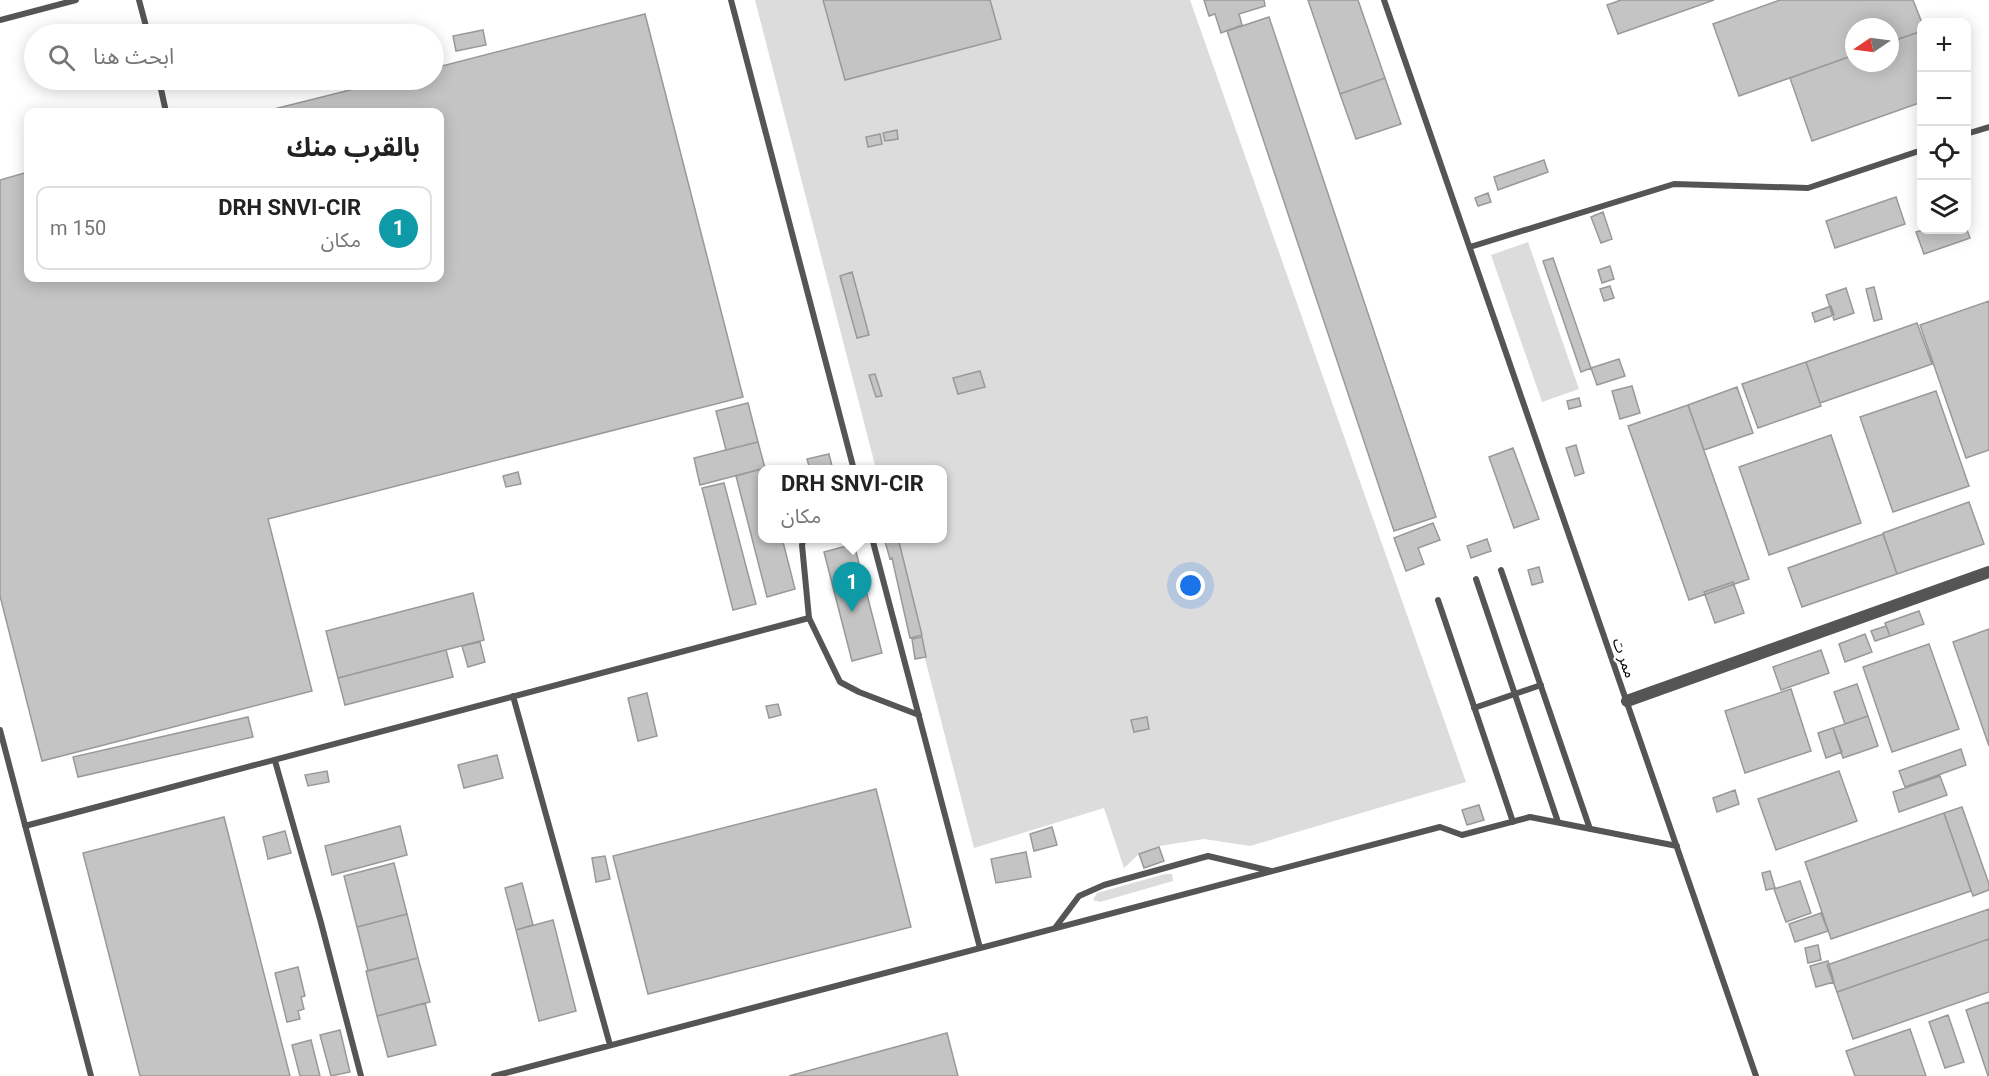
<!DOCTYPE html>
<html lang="ar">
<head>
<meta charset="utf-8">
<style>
  :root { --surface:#fff; --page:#f2f2f2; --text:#222; --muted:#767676; --line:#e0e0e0; --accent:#000 }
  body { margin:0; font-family:Roboto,"Noto Sans Arabic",sans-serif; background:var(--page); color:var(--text); direction:rtl }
  .controls { position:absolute; right:18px; top:18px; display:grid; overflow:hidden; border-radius:12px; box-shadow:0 3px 15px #0003 }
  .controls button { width:54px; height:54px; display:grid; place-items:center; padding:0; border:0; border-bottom:2px solid var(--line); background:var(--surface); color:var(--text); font:30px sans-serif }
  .compass { position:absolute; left:1845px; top:18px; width:54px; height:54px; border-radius:50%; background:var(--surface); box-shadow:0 3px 15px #0003; rotate:257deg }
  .you { position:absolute; left:1191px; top:586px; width:21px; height:21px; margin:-15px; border:4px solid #fff; border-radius:50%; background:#1a73e8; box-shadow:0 0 0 9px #1a73e833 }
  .badge { display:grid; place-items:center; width:39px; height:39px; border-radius:50%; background:var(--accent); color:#fff; font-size:20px; font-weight:700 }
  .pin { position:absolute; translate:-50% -50px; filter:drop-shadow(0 2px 3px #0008) }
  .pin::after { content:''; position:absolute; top:32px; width:21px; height:18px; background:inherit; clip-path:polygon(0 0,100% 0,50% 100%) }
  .popup { position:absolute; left:758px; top:465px; width:189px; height:78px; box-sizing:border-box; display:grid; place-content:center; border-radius:12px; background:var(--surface); filter:drop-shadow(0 2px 4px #0005); font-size:20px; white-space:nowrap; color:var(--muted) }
  .popup b { font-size:22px; color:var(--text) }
  .popup::after { content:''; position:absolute; left:50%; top:100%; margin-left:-12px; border:12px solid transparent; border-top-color:var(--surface) }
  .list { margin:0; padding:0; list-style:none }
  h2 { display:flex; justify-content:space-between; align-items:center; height:78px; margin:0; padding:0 24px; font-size:26px }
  h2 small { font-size:20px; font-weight:400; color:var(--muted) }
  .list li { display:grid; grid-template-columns:39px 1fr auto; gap:18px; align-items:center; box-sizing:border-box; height:84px; margin:0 12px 12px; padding:0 12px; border:2px solid var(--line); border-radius:12px }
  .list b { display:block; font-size:22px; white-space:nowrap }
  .list p { margin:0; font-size:20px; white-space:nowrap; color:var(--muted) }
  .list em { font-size:20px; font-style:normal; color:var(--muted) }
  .icon { flex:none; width:33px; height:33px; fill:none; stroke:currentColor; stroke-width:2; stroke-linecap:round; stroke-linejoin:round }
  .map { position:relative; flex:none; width:1989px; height:1076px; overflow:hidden; direction:ltr }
  .search { position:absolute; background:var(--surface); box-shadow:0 3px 15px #0003; left:24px; top:24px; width:420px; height:66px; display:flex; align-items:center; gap:15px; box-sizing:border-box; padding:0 21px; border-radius:33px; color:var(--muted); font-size:22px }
  .panel { position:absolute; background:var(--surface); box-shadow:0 3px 15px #0003; left:24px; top:108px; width:420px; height:174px; border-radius:12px; direction:rtl }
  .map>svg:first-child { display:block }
  .green { fill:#dcdcdc }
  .building { fill:#c4c4c4; stroke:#999; stroke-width:1.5 }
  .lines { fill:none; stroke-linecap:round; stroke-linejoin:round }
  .service { stroke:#555; stroke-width:6 }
  .minor { stroke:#555; stroke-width:12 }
  .labels { text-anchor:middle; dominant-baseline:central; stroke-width:4.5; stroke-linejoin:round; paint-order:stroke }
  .street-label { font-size:15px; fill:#000; stroke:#fff }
</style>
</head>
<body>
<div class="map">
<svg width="1989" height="1076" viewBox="0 0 1989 1076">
  <rect width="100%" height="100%" fill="#fff"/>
  <path class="green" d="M755,0H1190L1466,782L1250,846L1204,839L1159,846L1139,854L1124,868L1104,808L974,848L894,539L942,538V470L876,469Z
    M1528,242L1579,389L1542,402L1491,255Z
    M1165,874H1172L1173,881L1100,902L1093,900L1097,893Z"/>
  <path class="building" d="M823,0H990L1001,39L845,80Z
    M1204,0H1264L1265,6L1239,14L1242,25L1221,33L1215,14L1209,16Z
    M1308,0H1358L1385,78L1340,94Z
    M1621,0H1714L1618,34L1607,5Z
    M1780,0H1913L1922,23V31L1890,42V27H1854V55L1739,96L1713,24Z
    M645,14L743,397L268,519L312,691L42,761L0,596V180L28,172V278H440V112H262L390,80H434V68Z
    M1269,17L1436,517L1394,531L1227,31Z
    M483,30L486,45L456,51L453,36Z
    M1922,31V102L1812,141L1790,78L1854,55V63H1890V42Z
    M1385,78L1401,124L1356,139L1340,94Z
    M897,130L898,139L885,141L883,133Z
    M880,134L882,144L868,147L866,137Z
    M1544,160L1548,172L1498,190L1494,177Z
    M1488,193L1491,202L1478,206L1475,198Z
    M1896,197L1905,224L1835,248L1826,221Z
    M1603,212L1612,239L1601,243L1591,217Z
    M1966,227L1970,238L1924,254L1916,232L1923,230H1966Z
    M1553,258L1591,368L1581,372L1543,261Z
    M1610,266L1614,279L1602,283L1598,270Z
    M852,272L869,335L857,338L840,276Z
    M1610,286L1614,298L1604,301L1600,289Z
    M1874,287L1882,319L1874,321L1866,289Z
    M1846,288L1854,313L1834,320L1826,295Z
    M1989,301V450L1966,458L1920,325Z
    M1831,306L1834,315L1815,322L1812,313Z
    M1917,323L1932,364L1820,403L1806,362Z
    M1619,359L1625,376L1597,385L1591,368Z
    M1806,362L1821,406L1758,428L1742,384Z
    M980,371L985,387L958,394L953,378Z
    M875,374L882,396L876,397L869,375Z
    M1632,386L1640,413L1620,419L1612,391Z
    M1737,387L1753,433L1704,450L1688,405Z
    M1936,391L1969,486L1893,512L1860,417Z
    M1579,398L1581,406L1569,409L1567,401Z
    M748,403L758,442L726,450L716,411Z
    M1688,405L1749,579L1689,600L1628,426Z
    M1831,435L1861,523L1769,555L1739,467Z
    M758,442L765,468L700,485L694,458Z
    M1576,445L1584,473L1575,476L1566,448Z
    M1513,448L1539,519L1514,528L1489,457Z
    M829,454L833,470H797L809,466L807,459Z
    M765,468L762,470V538H782L795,589L767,597L736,476Z
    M518,472L521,484L506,487L503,476Z
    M724,483L756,604L733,610L702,488Z
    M1969,502L1984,544L1897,574L1883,533Z
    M1433,523L1440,540L1418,548L1424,564L1406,571L1394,538Z
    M1883,534L1897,574L1802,607L1788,568Z
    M884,538H898L922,635L910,638L892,558L890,559Z
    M1487,539L1491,551L1471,558L1467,546Z
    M854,544L882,653L852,661L824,552Z
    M1539,567L1543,582L1532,585L1528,570Z
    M1733,582L1744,613L1715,623L1704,592Z
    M473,593L484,640L338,678L326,631Z
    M1919,611L1924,624L1890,636L1885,623Z
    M1886,626L1890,636L1875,641L1871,631Z
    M1989,629V746L1953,642Z
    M1865,634L1872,652L1845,662L1839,644Z
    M922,637L926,657L915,659L912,639Z
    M480,642L485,662L468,667L462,646Z
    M1929,644L1959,729L1892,752L1863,667Z
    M446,650L453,677L345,705L338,678Z
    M1821,650L1829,673L1781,690L1773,667Z
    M1857,684L1868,716L1845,724L1834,692Z
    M1791,689L1811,751L1745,773L1725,711Z
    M647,693L657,736L638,741L628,698Z
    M778,704L781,715L769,718L766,706Z
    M1868,716L1878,746L1843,758L1833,728Z
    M248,717L253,737L78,777L73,757Z
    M1147,717L1149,729L1134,732L1131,720Z
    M1833,728L1842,752L1826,758L1818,733Z
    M1961,749L1966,765L1905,787L1899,771Z
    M497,755L503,778L464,788L458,765Z
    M327,771L329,782L308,786L305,775Z
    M1839,771L1857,821L1776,850L1758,799Z
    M1940,776L1947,795L1899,812L1893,792Z
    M876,789L911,927L648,994L613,856Z
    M1735,790L1739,804L1717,812L1713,798Z
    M1479,805L1484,820L1467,825L1462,810Z
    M1962,807L1989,884V890L1973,896L1944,813Z
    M1944,813L1971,891L1831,939L1805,862Z
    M224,817L290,1076H140L83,853Z
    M400,826L407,855L332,875L325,846Z
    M1052,827L1057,845L1034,851L1030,834Z
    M285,831L291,853L268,859L263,837Z
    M1159,847L1164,861L1144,868L1139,854Z
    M1026,852L1031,877L996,883L991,859Z
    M605,856L610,879L596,882L592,858Z
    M394,863L407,914L357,927L344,876Z
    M1770,871L1775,888L1766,890L1762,873Z
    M1800,881L1811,913L1786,922L1774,889Z
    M522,883L533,925L516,930L505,888Z
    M1989,909V939L1837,992L1827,965Z
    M1821,913L1828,931L1795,942L1789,924Z
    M407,914L418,958L368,971L357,927Z
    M553,920L576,1011L539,1021L516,930Z
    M1989,939V992L1853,1039L1837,992Z
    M1818,945L1821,960L1808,963L1805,948Z
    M418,958L430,1002L377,1016L366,971Z
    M1828,961L1834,982L1816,987L1810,966Z
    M298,967L305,996L301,997L304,1009L298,1011L300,1019L287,1022L275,973Z
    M1989,1002V1076H1988L1966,1010Z
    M425,1003L436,1045L388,1057L377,1016Z
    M1948,1015L1964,1062L1945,1068L1929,1022Z
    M1910,1029L1926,1076H1855L1846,1051Z
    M340,1030L350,1072L331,1076L320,1035Z
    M947,1033L958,1076H789Z
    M311,1040L320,1076H300L292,1045Z"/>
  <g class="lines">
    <path class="service" d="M139,0L148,34
      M731,0L854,470
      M1384,0L1756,1076
      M0,20L76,0
      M159,80L166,112
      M1966,134L1989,127
      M1470,247L1674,184L1808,188L1922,150
      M804,538L802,545L809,618
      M872,538L980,948
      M1501,570L1590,829
      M1476,579L1558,822
      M1438,600L1513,822
      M513,696L610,1045
      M1474,708L1541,685
      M0,730L91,1076
      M275,761L320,919L361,1076
      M25,826C287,758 548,687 809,618L840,682L859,692L919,715
      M1055,928L1079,896L1104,885L1208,856L1271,871
      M494,1076L1440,827L1462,835L1530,817L1677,846"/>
    <path class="minor" d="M1627,701L1989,572"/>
  </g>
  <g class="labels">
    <g class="street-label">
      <text transform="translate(1624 658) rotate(71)">ممر ت</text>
    </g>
  </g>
</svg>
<div class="controls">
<button>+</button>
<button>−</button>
<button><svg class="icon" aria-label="locate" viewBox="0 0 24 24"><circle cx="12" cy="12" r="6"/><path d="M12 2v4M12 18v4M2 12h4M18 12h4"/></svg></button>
<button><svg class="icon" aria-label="layers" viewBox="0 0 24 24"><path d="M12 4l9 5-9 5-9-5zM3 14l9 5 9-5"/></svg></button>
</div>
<svg class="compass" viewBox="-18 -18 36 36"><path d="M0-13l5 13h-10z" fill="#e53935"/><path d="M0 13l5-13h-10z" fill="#767676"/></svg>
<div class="you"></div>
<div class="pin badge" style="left:852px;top:612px;background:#0f9aa8">1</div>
<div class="popup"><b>DRH SNVI-CIR</b>مكان</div>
<div class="search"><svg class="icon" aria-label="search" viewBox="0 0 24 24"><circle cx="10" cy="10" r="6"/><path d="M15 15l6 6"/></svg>ابحث هنا</div>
<section class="panel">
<h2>بالقرب منك<small></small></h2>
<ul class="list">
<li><span class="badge" style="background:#0f9aa8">1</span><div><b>DRH SNVI-CIR</b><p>مكان</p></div><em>150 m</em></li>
</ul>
</section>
</div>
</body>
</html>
